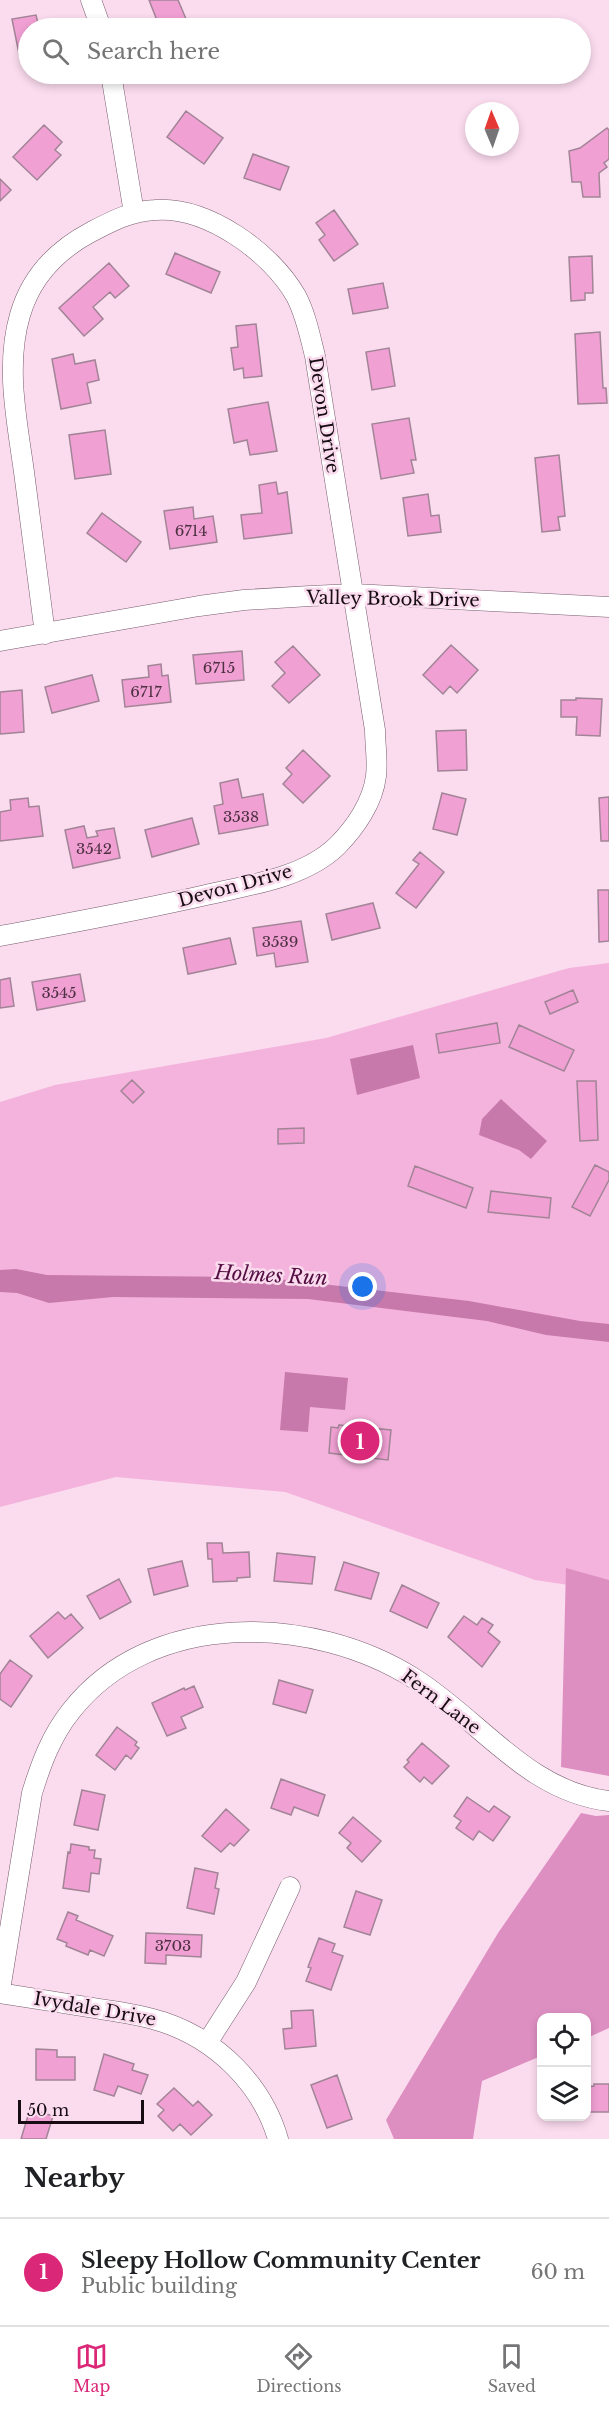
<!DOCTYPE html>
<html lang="en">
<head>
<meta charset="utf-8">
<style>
  :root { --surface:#fff; --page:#f6f6f6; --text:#202124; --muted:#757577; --line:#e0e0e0; --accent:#db2777 }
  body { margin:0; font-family:"Libre Baskerville",serif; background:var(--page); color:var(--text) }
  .controls { position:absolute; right:18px; bottom:18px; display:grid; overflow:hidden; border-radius:12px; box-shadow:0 3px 9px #0003 }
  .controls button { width:54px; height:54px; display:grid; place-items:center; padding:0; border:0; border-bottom:2px solid var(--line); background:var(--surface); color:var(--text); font:30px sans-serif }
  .compass { position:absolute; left:465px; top:102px; width:54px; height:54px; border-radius:50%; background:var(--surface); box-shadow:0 3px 9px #0003; rotate:358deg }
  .scale { position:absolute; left:18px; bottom:15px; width:126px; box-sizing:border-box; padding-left:6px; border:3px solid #160c12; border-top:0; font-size:16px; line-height:21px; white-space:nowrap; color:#160c12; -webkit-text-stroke:4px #fbdcef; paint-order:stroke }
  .you { position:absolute; left:363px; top:1287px; width:21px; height:21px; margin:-15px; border:4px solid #fff; border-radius:50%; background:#1a73e8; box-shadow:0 0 0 9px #1a73e833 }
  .badge { display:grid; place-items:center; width:39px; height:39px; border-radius:50%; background:var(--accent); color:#fff; font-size:20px; font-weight:700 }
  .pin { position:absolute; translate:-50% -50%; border:3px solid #fff; box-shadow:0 2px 6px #0006 }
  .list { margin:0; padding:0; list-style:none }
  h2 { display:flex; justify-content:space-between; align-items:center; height:78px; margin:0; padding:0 24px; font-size:26px }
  h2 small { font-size:20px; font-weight:400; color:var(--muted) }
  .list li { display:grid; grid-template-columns:39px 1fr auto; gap:18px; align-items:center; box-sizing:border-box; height:108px; padding:0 24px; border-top:2px solid var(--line) }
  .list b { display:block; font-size:22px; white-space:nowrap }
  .list p { margin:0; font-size:20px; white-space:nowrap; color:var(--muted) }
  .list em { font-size:20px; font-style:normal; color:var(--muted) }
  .icon { flex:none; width:33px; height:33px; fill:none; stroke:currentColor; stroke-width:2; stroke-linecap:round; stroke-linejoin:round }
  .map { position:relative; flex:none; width:609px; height:2139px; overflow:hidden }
  .search { position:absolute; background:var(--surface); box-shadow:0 3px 9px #0003; left:18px; right:18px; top:18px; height:66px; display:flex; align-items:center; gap:15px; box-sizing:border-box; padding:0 21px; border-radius:33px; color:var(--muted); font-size:22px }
  .sheet { height:186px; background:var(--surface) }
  nav { display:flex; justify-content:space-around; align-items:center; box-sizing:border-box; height:84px; border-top:2px solid var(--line); background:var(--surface); font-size:16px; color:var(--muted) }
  nav a { display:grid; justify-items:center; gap:3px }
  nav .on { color:var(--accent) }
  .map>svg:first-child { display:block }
  .green { fill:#f4b3dc }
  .forest { fill:#de8fc2 }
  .water { fill:#c779ac }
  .building { fill:#f1a0d4; stroke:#a18496; stroke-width:1.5 }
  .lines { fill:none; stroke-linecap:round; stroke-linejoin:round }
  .minor-casing { stroke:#775c6d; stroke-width:21 }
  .minor { stroke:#fff; stroke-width:20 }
  .labels { text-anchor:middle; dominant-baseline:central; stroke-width:5; stroke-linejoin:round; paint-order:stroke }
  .number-label { font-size:15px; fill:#4d3142 }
  .street-label { font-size:18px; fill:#160c12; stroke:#fbdcef }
  .water-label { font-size:20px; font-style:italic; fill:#550e42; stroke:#fbdcef }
</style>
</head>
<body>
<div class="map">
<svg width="609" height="2139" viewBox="0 0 609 2139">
  <rect width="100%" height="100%" fill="#fbdcef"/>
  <path class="green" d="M609,963V1591L535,1580L285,1492L116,1477L0,1507V1102L55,1085L326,1038L569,968Z"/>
  <path class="forest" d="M566,1568L609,1580V1776L561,1767Z
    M581,1813L596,1816L609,1815V2028L587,2038L586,2018H542L541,2056L482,2081L473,2139H394L386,2120L498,1933Z"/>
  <path class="water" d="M413,1045L420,1078L357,1095L350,1059Z
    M501,1099L547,1141L531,1159L519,1150L479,1135L482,1119Z
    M16,1269L47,1275L242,1277L288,1280L469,1301L580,1321L609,1324V1342L546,1335L487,1321L308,1299L113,1297L49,1303L17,1293L0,1292V1270Z
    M285,1372L348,1378L345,1410L310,1407L308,1432L280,1430Z"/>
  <path class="building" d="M149,0H178L189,26L183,28H160Z
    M36,15L39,28H28V58L20,59L12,19Z
    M186,111L223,138L204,164L167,137Z
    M44,125L62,142L55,150L61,155L37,180L13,157Z
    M607,128L609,130V159L604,163L607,167L599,173L600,197H583L581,182H572L569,151L580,148Z
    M253,154L289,167L280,190L244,178Z
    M0,179L11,190L0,201Z
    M334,210L358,244L334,261L319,240L325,235L316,223Z
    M175,253L220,272L211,293L166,274Z
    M592,256L593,293H585V300L571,301L569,257Z
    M109,263L129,286L115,298L110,292L93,307L103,319L84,336L59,308Z
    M383,283L388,308L353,314L348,289Z
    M256,324L262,376L244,378L243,368L234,370L231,348L238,347L236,326Z
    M600,332L603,388H606L607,403L578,404L575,334Z
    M389,348L395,386L372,390L366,352Z
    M73,354L75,364L95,360L99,380L87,383L91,403L61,409L52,359Z
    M268,402L277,451L250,455L247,440L234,443L228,409Z
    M409,418L416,460H411L414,473L381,479L372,424Z
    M105,430L111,474L75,479L69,435Z
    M559,455L565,516L558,517L560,530L542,532L535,458Z
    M276,482L278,494L287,492L292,533L244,539L241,515L262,513L259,485Z
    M428,494L431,516L439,515L441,532L408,536L403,498Z
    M193,507L194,519L213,516L217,542L170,549L164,511Z
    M102,513L141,542L126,562L87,533Z
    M451,645L478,670L457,693L450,686L443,694L423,675Z
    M293,646L320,675L289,703L272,686L285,673L275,662Z
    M242,651L244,680L196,684L193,655Z
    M161,664L162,676L168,675L171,702L125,707L122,680L149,677L148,666Z
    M92,675L99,701L52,713L45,687Z
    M22,690L24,732L0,734V692Z
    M576,698L602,699L600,736L576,735L577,717H561V700H576Z
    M466,730L467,770L438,771L436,731Z
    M303,750L330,776L303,803L283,784L292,774L286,768Z
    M238,779L242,798L263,794L268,825L219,834L214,806L223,804L220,783Z
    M442,793L466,799L457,835L433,829Z
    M609,797V841H601L599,798Z
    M28,798L29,807L39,806L43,836L0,841V812L11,810L10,800Z
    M192,818L199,844L152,857L145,830Z
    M84,826L87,838L98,836L96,831L114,828L120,858L73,868L65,830Z
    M420,852L444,872L416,908L396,893L419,864L413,860Z
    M598,890H609V941L599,942Z
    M373,903L380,928L332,940L326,914Z
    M301,921L308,962L276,967L274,953L257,956L253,928Z
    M230,938L236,964L188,974L183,948Z
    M80,974L85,1001L37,1010L32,982Z
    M10,978L14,1006L0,1008V980Z
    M573,990L578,1002L550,1014L545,1002Z
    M497,1023L500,1043L439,1053L436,1034Z
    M519,1025L574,1050L564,1071L509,1047Z
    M132,1080L144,1092L133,1103L121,1091Z
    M577,1081H596L598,1140L580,1141Z
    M304,1128V1143L278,1144V1129Z
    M595,1165L609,1172V1180L590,1216L572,1207Z
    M415,1166L473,1188L466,1208L408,1186Z
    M491,1191L551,1198L549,1218L488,1212Z
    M339,1425L391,1430L388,1460L329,1453L331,1427L338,1428Z
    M207,1543H222L223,1553L249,1552L250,1577L237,1578V1581L213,1582L212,1559H208Z
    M277,1553L315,1557L312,1584L274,1581Z
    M182,1561L188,1586L154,1595L148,1569Z
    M344,1562L379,1573L371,1599L335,1590Z
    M119,1579L131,1602L100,1619L87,1596Z
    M402,1585L439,1603L427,1628L390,1611Z
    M58,1612L65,1619L71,1614L83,1628L48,1658L30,1636Z
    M464,1616L477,1625L482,1618L493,1625L488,1632L500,1642L482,1667L448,1637Z
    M10,1660L32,1676L11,1707L0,1699V1674Z
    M279,1680L313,1690L306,1713L273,1704Z
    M194,1686L203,1707L181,1717L186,1728L167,1736L152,1703L184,1688L185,1690Z
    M117,1727L137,1742L135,1745L139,1748L131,1759L126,1755L115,1770L96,1755Z
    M422,1743L449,1766L432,1784L424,1777L420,1782L404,1767L409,1762L407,1760Z
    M281,1779L325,1795L318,1816L294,1807L291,1815L271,1808Z
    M82,1790L105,1795L98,1830L74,1825Z
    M467,1797L489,1812L494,1806L510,1817L493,1841L479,1831L473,1840L456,1828L461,1821L454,1816Z
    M226,1809L249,1830L234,1846L230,1843L221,1852L202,1836Z
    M353,1817L381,1841L362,1862L347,1848L351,1843L339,1833Z
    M71,1844L89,1847V1850H95L94,1858L101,1859L99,1874L91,1873L89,1892L63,1888L68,1852L70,1853Z
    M195,1868L218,1873L215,1888L219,1889L214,1914L187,1908Z
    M356,1891L382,1900L370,1935L344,1927Z
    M68,1912L78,1916L76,1920L113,1936L104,1956L90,1950L88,1955L66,1946L67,1943L57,1939Z
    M146,1933L202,1935L201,1957L166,1955V1964L145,1963Z
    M319,1938L335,1944L332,1952L343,1956L331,1990L306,1981L311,1968L308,1967Z
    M313,2010L316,2046L285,2049L283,2029L292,2028L291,2011Z
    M36,2049L57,2050V2057H75V2080H36Z
    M104,2054L134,2064L132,2070L148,2075L141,2094L118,2086L114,2096L94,2090Z
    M337,2075L352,2119L327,2128L311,2085Z
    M594,2084H609V2112H586V2087L594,2086Z
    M174,2088L193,2106L198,2101L212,2115L191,2135L180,2124L173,2131L158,2116L164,2110L157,2104Z
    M30,2109L53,2116L46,2139H21Z"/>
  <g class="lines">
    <defs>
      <path id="minor" d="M91,0L101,28
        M111,74L134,213
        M0,641L199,606L244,600L310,596L354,594L609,607
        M0,936C69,923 137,911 206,895C249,885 304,878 337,846C355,828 373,802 376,776C378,761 375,745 375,730L315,356C310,336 306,315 296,296C271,252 207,206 155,210C131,211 112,221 91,232C57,250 31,277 20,315C5,366 17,421 24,472C31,526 38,580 45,634
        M0,1990L32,1793C41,1764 51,1736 71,1711C151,1609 313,1614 415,1679C480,1720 528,1792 609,1801
        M0,1993C33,1998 67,2004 100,2009C121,2012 143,2015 163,2022C217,2040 262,2084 278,2139
        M207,2043L246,1982L290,1887"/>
    </defs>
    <use href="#minor" class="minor-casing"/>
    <use href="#minor" class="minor"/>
  </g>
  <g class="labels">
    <g class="number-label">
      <text x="191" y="530">6714</text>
      <text x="219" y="667">6715</text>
      <text x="146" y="691">6717</text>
      <text x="241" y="816">3538</text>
      <text x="94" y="848">3542</text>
      <text x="280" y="941">3539</text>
      <text x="59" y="992">3545</text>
      <text x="173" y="1945">3703</text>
    </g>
    <g class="street-label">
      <text transform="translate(324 415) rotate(81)">Devon Drive</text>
      <text transform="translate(393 599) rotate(1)">Valley Brook Drive</text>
      <text transform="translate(235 886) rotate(-15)">Devon Drive</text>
      <text transform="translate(441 1702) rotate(37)">Fern Lane</text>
      <text transform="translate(95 2009) rotate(10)">Ivydale Drive</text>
    </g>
    <g class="water-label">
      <text transform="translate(271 1275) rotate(3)">Holmes Run</text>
    </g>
  </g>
</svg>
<div class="controls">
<button><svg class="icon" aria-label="locate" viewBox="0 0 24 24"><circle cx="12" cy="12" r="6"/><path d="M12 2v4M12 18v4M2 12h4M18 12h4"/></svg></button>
<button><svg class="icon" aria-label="layers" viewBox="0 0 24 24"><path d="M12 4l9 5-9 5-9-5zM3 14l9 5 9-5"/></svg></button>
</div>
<svg class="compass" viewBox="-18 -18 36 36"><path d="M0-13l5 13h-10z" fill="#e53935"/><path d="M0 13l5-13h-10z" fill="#757577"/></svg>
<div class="scale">50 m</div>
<div class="you"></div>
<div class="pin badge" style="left:360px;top:1441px">1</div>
<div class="search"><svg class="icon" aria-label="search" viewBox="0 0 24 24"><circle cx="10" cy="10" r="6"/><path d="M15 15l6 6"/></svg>Search here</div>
</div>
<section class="sheet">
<h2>Nearby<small></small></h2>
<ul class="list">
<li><span class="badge">1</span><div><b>Sleepy Hollow Community Center</b><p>Public building</p></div><em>60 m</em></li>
</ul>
</section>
<nav>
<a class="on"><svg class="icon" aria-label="map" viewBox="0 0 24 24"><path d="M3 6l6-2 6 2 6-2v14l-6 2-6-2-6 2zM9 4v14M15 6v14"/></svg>Map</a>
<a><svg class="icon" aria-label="directions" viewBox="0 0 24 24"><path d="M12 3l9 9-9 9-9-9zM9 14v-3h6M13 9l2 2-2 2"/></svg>Directions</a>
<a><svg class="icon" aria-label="saved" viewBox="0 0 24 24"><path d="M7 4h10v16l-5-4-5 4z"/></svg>Saved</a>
</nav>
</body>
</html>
